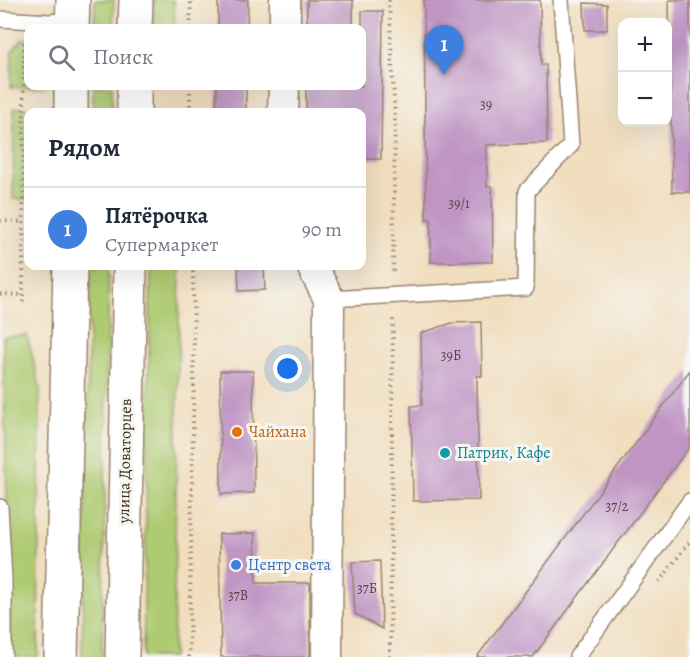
<!DOCTYPE html>
<html lang="ru">
<head>
<meta charset="utf-8">
<style>
  :root { --surface:#fff; --page:#f6f6f7; --text:#1f2937; --muted:#747a83; --line:#e0e1e3; --accent:#d1495b }
  body { margin:0; font-family:Alegreya,serif; background:var(--page); color:var(--text) }
  .controls { position:absolute; right:18px; top:18px; display:grid; overflow:hidden; border-radius:12px; box-shadow:0 6px 24px #0002 }
  .controls button { width:54px; height:54px; display:grid; place-items:center; padding:0; border:0; border-bottom:2px solid var(--line); background:var(--surface); color:var(--text); font:30px sans-serif }
  .you { position:absolute; left:288px; top:369px; width:21px; height:21px; margin:-15px; border:4px solid #fff; border-radius:50%; background:#1a73e8; box-shadow:0 0 0 9px #1a73e833 }
  .badge { display:grid; place-items:center; width:39px; height:39px; border-radius:50%; background:var(--accent); color:#fff; font-size:20px; font-weight:700 }
  .pin { position:absolute; translate:-50% -50px; filter:drop-shadow(0 2px 3px #0008) }
  .pin::after { content:''; position:absolute; top:32px; width:21px; height:18px; background:inherit; clip-path:polygon(0 0,100% 0,50% 100%) }
  .list { margin:0; padding:0; list-style:none }
  h2 { display:flex; justify-content:space-between; align-items:center; height:78px; margin:0; padding:0 24px; font-size:26px }
  h2 small { font-size:20px; font-weight:400; color:var(--muted) }
  .list li { display:grid; grid-template-columns:39px 1fr auto; gap:18px; align-items:center; box-sizing:border-box; height:84px; padding:0 24px; border-top:2px solid var(--line) }
  .list b { display:block; font-size:22px; white-space:nowrap }
  .list p { margin:0; font-size:20px; white-space:nowrap; color:var(--muted) }
  .list em { font-size:20px; font-style:normal; color:var(--muted) }
  .icon { flex:none; width:33px; height:33px; fill:none; stroke:currentColor; stroke-width:2; stroke-linecap:round; stroke-linejoin:round }
  .map { position:relative; flex:none; width:690px; height:657px; overflow:hidden }
  .search { position:absolute; background:var(--surface); box-shadow:0 6px 24px #0002; left:24px; top:24px; width:342px; height:66px; display:flex; align-items:center; gap:15px; box-sizing:border-box; padding:0 21px; border-radius:12px; color:var(--muted); font-size:22px }
  .panel { position:absolute; background:var(--surface); box-shadow:0 6px 24px #0002; left:24px; top:108px; width:342px; height:162px; border-radius:12px }
  .map>svg:first-child { display:block }
  .green { fill:#afcb72; stroke:#757a48; stroke-width:1.5 }
  .building { fill:#c095c4 }
  .lines { fill:none; stroke-linecap:round; stroke-linejoin:round }
  .lane-casing { stroke:#96846e; stroke-width:18 }
  .street-casing { stroke:#96846e; stroke-width:33 }
  .primary-casing { stroke:#96846e; stroke-width:36 }
  .path { stroke:#96846e; stroke-width:4; stroke-dasharray:1.5 4.5; stroke-linecap:butt }
  .lane { stroke:#fff; stroke-width:15 }
  .street { stroke:#fff; stroke-width:30 }
  .primary { stroke:#fff; stroke-width:33 }
  .food-dot { fill:#e8710a; stroke:#f6f6f2; stroke-width:2 }
  .culture-dot { fill:#0f9aa8; stroke:#f6f6f2; stroke-width:2 }
  .shop-dot { fill:#3f7fe0; stroke:#f6f6f2; stroke-width:2 }
  .labels { text-anchor:middle; dominant-baseline:central; stroke-width:6; stroke-linejoin:round; paint-order:stroke }
  .number-label { font-size:14px; fill:#5c4548 }
  .food-label { font-size:16px; fill:#c56008; stroke:#f6f6f2; text-anchor:start }
  .culture-label { font-size:16px; fill:#0d838f; stroke:#f6f6f2; text-anchor:start }
  .street-label { font-size:16px; fill:#3b2a1e; stroke:#f6f6f2 }
  .shop-label { font-size:16px; fill:#366cbe; stroke:#f6f6f2; text-anchor:start }
</style>
</head>
<body>
<div class="map">
<svg width="690" height="657" viewBox="0 0 690 657">
  <rect width="100%" height="100%" fill="#f6f6f2"/>
  <filter id="ink" filterUnits="userSpaceOnUse"><feTurbulence type="fractalNoise" baseFrequency=".0167" numOctaves="2"/><feDisplacementMap in="SourceGraphic" scale="12" xChannelSelector="R" yChannelSelector="G"/><feConvolveMatrix kernelMatrix="1 2 1 2 8 2 1 2 1" color-interpolation-filters="sRGB"/></filter>
  <filter id="wash" filterUnits="userSpaceOnUse"><feTurbulence type="fractalNoise" baseFrequency=".008" numOctaves="4" result="noise"/><feDisplacementMap in="SourceGraphic" scale="24" xChannelSelector="R" yChannelSelector="G"/><feGaussianBlur stdDeviation="1.35" result="paint"/><feColorMatrix in="noise" values="0 0 0 0 0 0 0 0 0 0 0 0 0 0 0 0 0 1.4 0 .05"/><feComposite in="paint" operator="in"/></filter>
  <g filter="url(#wash)">
    <rect width="100%" height="100%" fill="#f1debf"/>
    <path class="green" d="M95,0H114L113,28H94Z
      M154,0H174L175,28H154Z
      M23,39H28V86L47,87H11L12,51Z
      M93,86H112V112H93Z
      M14,108H42V112H28V199H13Z
      M90,266H109L102,657H82Z
      M151,266H180L173,657H143Z
      M27,335L40,387L38,657H11L3,337Z"/>
    <g id="blocks">
      <path class="building" d="M218,0H248L247,28H218Z
        M307,0H353V28H307Z
        M424,0H540L541,65H546L547,143L487,145V186H492L493,262H431V219H426Z
        M669,0H690V192H672Z
        M584,3L607,4V30H585Z
        M362,11H383L381,159H362V112H306V86H362Z
        M217,86H246V112H216Z
        M238,266H264L265,290L239,291Z
        M481,322L482,376H477L479,500L413,501L411,406L422,405L421,333L452,323Z
        M690,370V446L559,622L533,657H477Z
        M220,371H253L254,493L221,494Z
        M255,533L256,583H310V657H221L219,534Z
        M380,561L382,629L355,614L352,562Z"/>
    </g>
  </g>
  <g filter="url(#ink)">
    <use href="#blocks" fill-opacity="0" stroke="#96846e" stroke-width="1.5"/>
    <g class="lines">
      <defs>
        <path id="lane" d="M0,19L50,22L72,20
          M329,299L526,288L527,191L571,145L561,0
          M0,507L4,580V657
          M577,657L690,501"/>
        <path id="street" d="M285,28V0
          M283,112L284,86
          M312,266L329,299L327,657"/>
        <path id="primary" d="M72,28L73,0
          M135,28L136,0
          M71,112V86
          M134,112V86
          M61,657L70,266
          M122,657L130,266"/>
      </defs>
      <use href="#lane" class="lane-casing"/>
      <use href="#street" class="street-casing"/>
      <use href="#primary" class="primary-casing"/>
      <path class="path" d="M389,0L395,119L393,275
        M190,28L191,0
        M190,86V112
        M0,221L24,222
        M0,294L23,295
        M23,302L24,40
        M659,582L690,541
        M189,657L194,371L193,266
        M390,657L393,316"/>
      <use href="#lane" class="lane"/>
      <use href="#street" class="street"/>
      <use href="#primary" class="primary"/>
    </g>
  </g>
  <circle class="food-dot" cx="237" cy="432" r="6"/>
  <circle class="culture-dot" cx="445" cy="453" r="6"/>
  <circle class="shop-dot" cx="236" cy="565" r="6"/>
  <g class="labels">
    <g class="number-label">
      <text x="486" y="104">39</text>
      <text x="459" y="203">39/1</text>
      <text x="451" y="355">39Б</text>
      <text x="617" y="506">37/2</text>
      <text x="367" y="588">37Б</text>
      <text x="238" y="595">37В</text>
    </g>
    <g class="food-label">
      <text x="249" y="432">Чайхана</text>
    </g>
    <g class="culture-label">
      <text x="457" y="453">Патрик, Кафе</text>
    </g>
    <g class="street-label">
      <text transform="translate(125 461) rotate(-89)">улица Доваторцев</text>
    </g>
    <g class="shop-label">
      <text x="248" y="565">Центр света</text>
    </g>
  </g>
</svg>
<div class="controls">
<button>+</button>
<button>−</button>
</div>
<div class="you"></div>
<div class="pin badge" style="left:444px;top:75px;background:#3f7fe0">1</div>
<div class="search"><svg class="icon" aria-label="search" viewBox="0 0 24 24"><circle cx="10" cy="10" r="6"/><path d="M15 15l6 6"/></svg>Поиск</div>
<section class="panel">
<h2>Рядом<small></small></h2>
<ul class="list">
<li><span class="badge" style="background:#3f7fe0">1</span><div><b>Пятёрочка</b><p>Супермаркет</p></div><em>90 m</em></li>
</ul>
</section>
</div>
</body>
</html>
